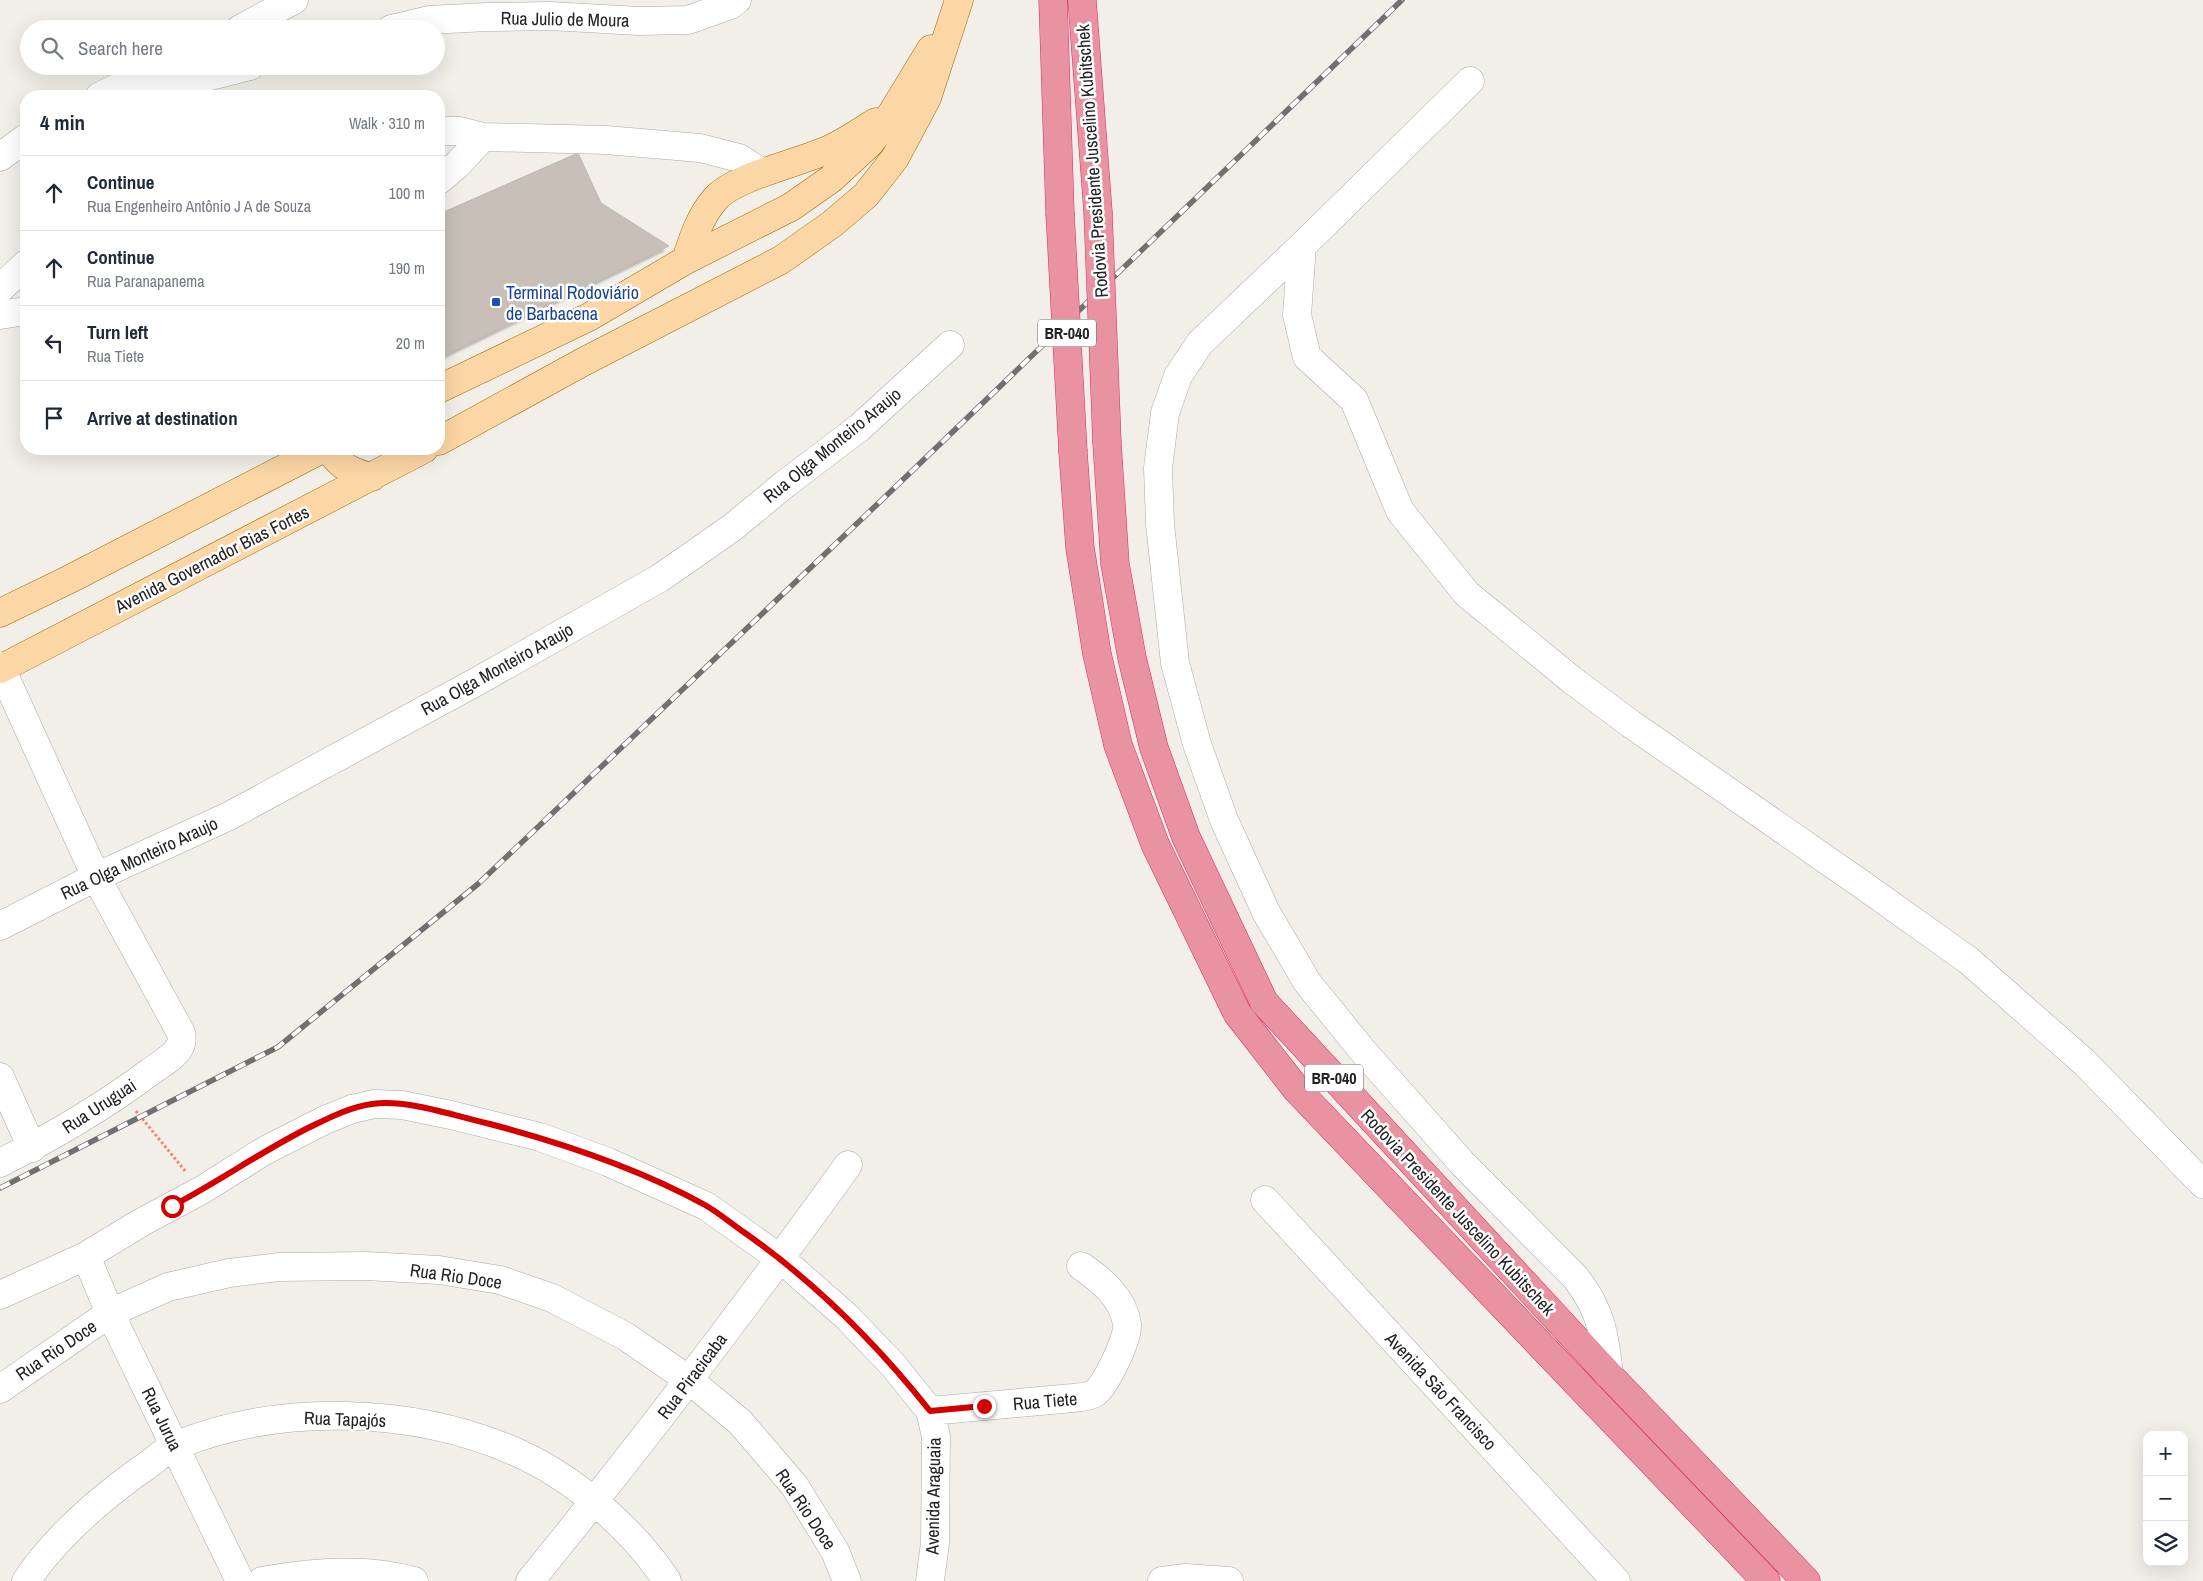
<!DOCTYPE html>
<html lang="en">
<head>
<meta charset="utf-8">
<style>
  :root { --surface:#fff; --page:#f6f6f7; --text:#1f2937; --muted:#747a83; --line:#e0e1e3 }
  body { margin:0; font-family:"Archivo Narrow",sans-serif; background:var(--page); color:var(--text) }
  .controls { position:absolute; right:15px; bottom:15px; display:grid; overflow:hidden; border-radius:10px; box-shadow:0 5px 20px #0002 }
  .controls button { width:45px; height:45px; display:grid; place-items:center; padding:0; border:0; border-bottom:1px solid var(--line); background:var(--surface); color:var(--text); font:25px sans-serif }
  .stop { position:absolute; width:15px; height:15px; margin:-11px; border:4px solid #d40000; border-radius:50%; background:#fff }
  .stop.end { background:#d40000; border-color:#fff; box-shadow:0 1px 5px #0008 }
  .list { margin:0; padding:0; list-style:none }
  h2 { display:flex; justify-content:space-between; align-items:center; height:65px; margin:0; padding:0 20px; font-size:21px }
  h2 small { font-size:16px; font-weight:400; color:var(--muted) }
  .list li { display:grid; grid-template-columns:32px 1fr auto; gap:15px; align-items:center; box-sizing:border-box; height:75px; padding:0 20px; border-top:1px solid var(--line) }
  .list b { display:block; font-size:19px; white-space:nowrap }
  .list p { margin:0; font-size:16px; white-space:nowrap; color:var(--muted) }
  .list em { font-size:16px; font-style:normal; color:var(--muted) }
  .icon { flex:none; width:28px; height:28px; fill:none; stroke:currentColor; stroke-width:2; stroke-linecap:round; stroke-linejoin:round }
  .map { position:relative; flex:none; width:2203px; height:1581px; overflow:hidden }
  .search { position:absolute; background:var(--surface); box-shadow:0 5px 20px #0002; left:20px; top:20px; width:425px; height:55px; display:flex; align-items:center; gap:12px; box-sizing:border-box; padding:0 18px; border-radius:28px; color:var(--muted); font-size:19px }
  .panel { position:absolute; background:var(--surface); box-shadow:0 5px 20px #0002; left:20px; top:90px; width:425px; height:365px; border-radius:20px }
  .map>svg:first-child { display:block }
  .building { fill:#c7bfb8; stroke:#c4b6ab; filter:url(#shadow) }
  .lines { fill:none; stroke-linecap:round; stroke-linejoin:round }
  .minor-casing { stroke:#a9a9a9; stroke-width:29 }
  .major-casing { stroke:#a06b00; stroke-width:29 }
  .highway-casing { stroke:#dc2a67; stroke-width:29 }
  .path { stroke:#fa8072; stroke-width:3; stroke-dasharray:2.5 2.5; stroke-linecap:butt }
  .minor { stroke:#fff; stroke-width:28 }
  .major { stroke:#fcd6a4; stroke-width:28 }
  .highway { stroke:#e892a2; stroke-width:28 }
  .rail-casing { stroke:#707070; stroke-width:5.5 }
  .rail { stroke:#fff; stroke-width:4; stroke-dasharray:11; stroke-linecap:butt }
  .highway-bridge-casing { stroke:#dc2a67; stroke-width:29; stroke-linecap:butt }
  .highway-bridge { stroke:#e892a2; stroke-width:28 }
  .route { stroke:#d40000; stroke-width:6 }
  .transit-dot { fill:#1a4fb4; stroke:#fff; stroke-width:2 }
  .labels { text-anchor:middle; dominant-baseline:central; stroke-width:5; stroke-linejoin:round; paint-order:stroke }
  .shield { fill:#fff; stroke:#646464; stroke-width:1 }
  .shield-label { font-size:16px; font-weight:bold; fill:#222 }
  .street-label { font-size:18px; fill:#222; stroke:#fff }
  .transit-label { font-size:18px; fill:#164399; stroke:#fff; text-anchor:start }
</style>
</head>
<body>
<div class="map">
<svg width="2203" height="1581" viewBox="0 0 2203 1581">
  <defs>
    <filter id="shadow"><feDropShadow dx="-4.5" dy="4.5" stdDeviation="1" flood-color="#0004"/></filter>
  </defs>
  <rect width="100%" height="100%" fill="#f2efe9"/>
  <path class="building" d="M578,153L601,203L669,246L439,358V214Z"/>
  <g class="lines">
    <defs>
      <path id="minor" d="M240,29L294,0
        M391,29L429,20L487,17L550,16L639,21L688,20L730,5L737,0
        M1470,81L1302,246L1297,315L1307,357L1354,400L1400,511L1467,594L1572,680L1631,724L1857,881L1968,960L2084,1062L2203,1184
        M100,96L163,66
        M132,96L250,66
        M439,131H460L483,137L606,140L700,148L739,158L762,173
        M0,157L26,138
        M439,180L457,165L483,137
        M1302,246L1200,343L1178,376L1165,413L1158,468L1160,524L1175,663L1197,744L1224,820L1266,912L1307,982L1362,1050L1462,1163L1576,1278C1601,1310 1605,1336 1609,1375
        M0,289L26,264
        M0,315L26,311
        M0,666L96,877L181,1033C182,1038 182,1044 179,1048C173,1058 159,1065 150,1072C103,1107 52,1137 0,1163
        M0,926L96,877L229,816L476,682L660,578L733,527L785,484L859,428L950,345
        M0,1077L32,1148
        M1265,1200L1616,1581
        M86,1256L110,1313L240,1581
        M0,1295L86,1256L142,1222L202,1190L264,1151L325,1120L352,1109L374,1104L402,1105L451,1115L540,1137L608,1162L706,1206L781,1259L846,1316L893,1365L930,1411L936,1436L935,1543L930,1581
        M0,1389L110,1313L168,1287L229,1273L279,1267L366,1266L439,1270L500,1280L552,1298L625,1336L689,1380L740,1422L794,1485L835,1551L847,1581
        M930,1411L1073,1398C1081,1397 1089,1397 1095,1393C1106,1385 1129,1337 1127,1324C1123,1297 1101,1280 1081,1266
        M26,1581C57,1535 107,1493 152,1462C159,1456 168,1448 177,1445C281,1403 413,1407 516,1452C573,1477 634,1530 667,1581
        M262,1581C310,1572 365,1567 414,1581
        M530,1581C640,1446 746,1307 848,1165
        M1162,1581L1186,1578L1229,1581"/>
      <path id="major" d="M686,260C693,238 700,216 716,198C736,176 803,162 832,148C847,141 861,131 876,122
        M439,389L589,317L686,260L791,207L831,179L870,143L892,113L931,49
        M439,441L583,362L781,260L832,224L866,195L895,158L927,98L959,0
        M329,449C339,466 353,473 372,477
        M0,613L70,579L322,449
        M0,669L424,449"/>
      <path id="highway" d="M1053,0L1060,213
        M1082,0L1098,212
        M1107,443L1115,564L1132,658L1154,748L1186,837L1264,1002L1609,1375L1806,1581
        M1073,452L1080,548L1097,654L1118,745L1155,844L1237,1013L1297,1090L1766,1581"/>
    </defs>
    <use href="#minor" class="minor-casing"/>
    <use href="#major" class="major-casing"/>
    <use href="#highway" class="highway-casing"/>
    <path class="path" d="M136,1111L186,1172"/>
    <use href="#minor" class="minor"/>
    <use href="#major" class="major"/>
    <use href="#highway" class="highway"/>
    <defs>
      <path id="rail" d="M0,1188L278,1047L478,884L887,495L1402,0"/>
    </defs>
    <use href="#rail" class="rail-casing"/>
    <use href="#rail" class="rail"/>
    <defs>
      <path id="highway-bridge" d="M1098,212L1107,443
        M1060,213L1073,452"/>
    </defs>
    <use href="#highway-bridge" class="highway-bridge-casing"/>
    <use href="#highway-bridge" class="highway-bridge"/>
  </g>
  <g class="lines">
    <path class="route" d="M172,1206C218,1182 259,1153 306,1129C327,1119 349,1107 372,1104C408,1099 455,1116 490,1124C562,1143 640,1169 705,1205C719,1213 732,1224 745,1233C816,1283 876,1343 930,1411L984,1406"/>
  </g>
  <rect class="transit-dot" x="491" y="297" width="10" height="10" rx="2.5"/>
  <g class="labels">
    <g class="shield">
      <rect x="1038" y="319.5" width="58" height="27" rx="4"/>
      <rect x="1305" y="1064.5" width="58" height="27" rx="4"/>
    </g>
    <g class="shield-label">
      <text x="1067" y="333">BR-040</text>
      <text x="1334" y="1078">BR-040</text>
    </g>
    <g class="street-label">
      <text transform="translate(565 19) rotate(1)">Rua Julio de Moura</text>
      <text transform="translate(1092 161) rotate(-94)">Rodovia Presidente Juscelino Kubitschek</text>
      <text transform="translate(832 445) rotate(-39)">Rua Olga Monteiro Araujo</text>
      <text transform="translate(212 559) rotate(-27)">Avenida Governador Bias Fortes</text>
      <text transform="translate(497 669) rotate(-29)">Rua Olga Monteiro Araujo</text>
      <text transform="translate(139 858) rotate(-25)">Rua Olga Monteiro Araujo</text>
      <text transform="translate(99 1106) rotate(-33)">Rua Uruguai</text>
      <text transform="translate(1458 1212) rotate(47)">Rodovia Presidente Juscelino Kubitschek</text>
      <text transform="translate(456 1276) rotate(8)">Rua Rio Doce</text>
      <text transform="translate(56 1350) rotate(-34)">Rua Rio Doce</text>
      <text transform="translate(692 1376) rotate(-53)">Rua Piracicaba</text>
      <text transform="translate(1441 1391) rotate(47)">Avenida São Francisco</text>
      <text transform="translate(1045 1401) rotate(-5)">Rua Tiete</text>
      <text transform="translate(162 1419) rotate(64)">Rua Jurua</text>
      <text transform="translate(345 1419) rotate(2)">Rua Tapajós</text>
      <text transform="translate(933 1496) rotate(-89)">Avenida Araguaia</text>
      <text transform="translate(806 1509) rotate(56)">Rua Rio Doce</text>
    </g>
    <g class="transit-label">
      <text x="506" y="292">Terminal Rodoviário<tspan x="506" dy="21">de Barbacena</tspan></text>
    </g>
  </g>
</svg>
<div class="controls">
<button>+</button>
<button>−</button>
<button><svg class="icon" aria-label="layers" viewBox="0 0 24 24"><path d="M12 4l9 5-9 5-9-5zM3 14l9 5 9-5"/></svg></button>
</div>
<div class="stop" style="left:172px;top:1206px"></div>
<div class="stop end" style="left:984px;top:1406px"></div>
<div class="search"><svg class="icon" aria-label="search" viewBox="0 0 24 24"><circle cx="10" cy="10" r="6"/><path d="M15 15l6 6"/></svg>Search here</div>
<section class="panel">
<h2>4 min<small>Walk · 310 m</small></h2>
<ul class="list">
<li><svg class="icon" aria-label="ahead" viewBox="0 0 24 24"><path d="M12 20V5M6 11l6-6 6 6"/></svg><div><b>Continue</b><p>Rua Engenheiro Antônio J A de Souza</p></div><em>100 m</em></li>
<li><svg class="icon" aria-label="ahead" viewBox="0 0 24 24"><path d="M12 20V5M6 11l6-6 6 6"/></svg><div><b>Continue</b><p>Rua Paranapanema</p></div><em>190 m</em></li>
<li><svg class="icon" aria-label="left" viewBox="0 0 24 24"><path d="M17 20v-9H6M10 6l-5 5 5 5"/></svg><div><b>Turn left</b><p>Rua Tiete</p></div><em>20 m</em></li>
<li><svg class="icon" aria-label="arrive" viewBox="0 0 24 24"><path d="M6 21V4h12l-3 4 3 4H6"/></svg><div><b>Arrive at destination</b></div></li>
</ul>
</section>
</div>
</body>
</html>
